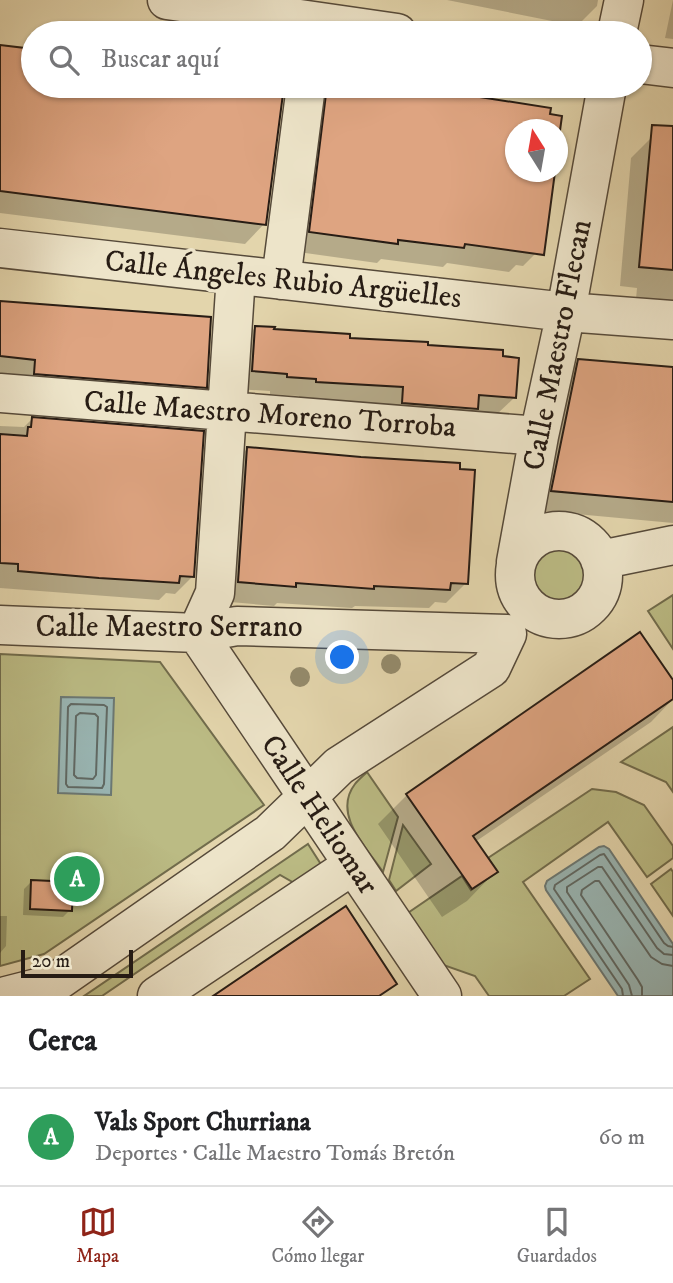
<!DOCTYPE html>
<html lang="es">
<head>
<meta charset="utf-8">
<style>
  :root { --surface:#fff; --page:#f2f2f2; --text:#202124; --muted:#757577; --line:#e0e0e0; --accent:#8f2418 }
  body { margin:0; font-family:"IM FELL DW Pica",serif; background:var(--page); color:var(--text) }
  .compass { position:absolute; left:505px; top:119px; width:63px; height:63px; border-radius:50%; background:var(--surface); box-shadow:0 2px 5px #0004; rotate:349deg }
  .scale { position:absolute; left:21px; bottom:18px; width:112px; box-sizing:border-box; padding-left:7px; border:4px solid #271c14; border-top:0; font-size:19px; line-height:24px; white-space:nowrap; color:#271c14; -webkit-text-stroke:5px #ede4c9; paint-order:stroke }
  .you { position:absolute; left:343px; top:658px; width:24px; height:24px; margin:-18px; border:5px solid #fff; border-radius:50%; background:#1a73e8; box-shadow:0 0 0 10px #1a73e833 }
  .badge { display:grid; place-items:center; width:46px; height:46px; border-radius:50%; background:var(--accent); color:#fff; font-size:23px; font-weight:700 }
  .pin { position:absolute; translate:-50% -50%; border:4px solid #fff; box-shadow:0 2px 7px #0006 }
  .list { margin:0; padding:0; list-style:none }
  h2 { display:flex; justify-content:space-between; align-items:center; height:91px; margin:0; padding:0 28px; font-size:30px }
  h2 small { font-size:23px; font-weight:400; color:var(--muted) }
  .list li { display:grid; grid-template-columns:46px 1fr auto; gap:21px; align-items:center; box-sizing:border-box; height:98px; padding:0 28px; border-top:2px solid var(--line) }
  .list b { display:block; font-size:26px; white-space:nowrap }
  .list p { margin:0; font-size:23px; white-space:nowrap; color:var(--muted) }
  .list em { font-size:23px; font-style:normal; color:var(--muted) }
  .icon { flex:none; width:38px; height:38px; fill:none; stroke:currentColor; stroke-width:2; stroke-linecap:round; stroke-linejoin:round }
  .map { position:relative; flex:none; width:673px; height:996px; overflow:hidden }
  .search { position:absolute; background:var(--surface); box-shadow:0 2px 5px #0004; left:21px; right:21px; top:21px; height:77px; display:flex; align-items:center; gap:18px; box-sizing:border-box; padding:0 24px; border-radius:38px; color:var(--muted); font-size:26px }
  .sheet { height:189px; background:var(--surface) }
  nav { display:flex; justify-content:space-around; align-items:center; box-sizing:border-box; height:98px; border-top:2px solid var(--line); background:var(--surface); font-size:19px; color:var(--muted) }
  nav a { display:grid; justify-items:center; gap:4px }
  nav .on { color:var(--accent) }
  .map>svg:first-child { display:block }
  .green { fill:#bbbb84; stroke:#716c4c; stroke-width:2 }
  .water { fill:#99b6b4; stroke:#6b7874; stroke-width:2 }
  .shadow { fill:#0003 }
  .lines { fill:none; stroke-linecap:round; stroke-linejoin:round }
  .shore { stroke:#606964; stroke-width:2 }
  .building { fill:#dea481; stroke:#271c14; stroke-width:2 }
  .minor-casing { stroke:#564a3a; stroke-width:41 }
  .minor { stroke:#ede4c9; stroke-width:38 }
  .tree { fill:#948a6b }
  .labels { text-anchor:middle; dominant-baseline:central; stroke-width:7; stroke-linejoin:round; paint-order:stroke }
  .street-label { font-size:30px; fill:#271c14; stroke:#ede4c9 }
</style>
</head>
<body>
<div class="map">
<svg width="673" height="996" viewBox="0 0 673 996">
  <rect width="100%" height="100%" fill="#e3d5ac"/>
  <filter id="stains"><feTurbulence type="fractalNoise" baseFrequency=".00286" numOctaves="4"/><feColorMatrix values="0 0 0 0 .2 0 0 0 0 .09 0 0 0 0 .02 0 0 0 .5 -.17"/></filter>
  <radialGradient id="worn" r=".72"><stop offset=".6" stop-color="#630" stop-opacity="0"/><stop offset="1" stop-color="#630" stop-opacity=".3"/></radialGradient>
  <path class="green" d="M531 574a27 27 0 1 1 54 0a27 27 0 1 1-54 0Z
    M673,595V649L648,611Z
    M0,654L160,662L264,805L44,954L0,966Z
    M673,727V792L666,782L621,762Z
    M367,772L398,817L383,872C366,847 332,814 355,784C358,780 363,776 367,772Z
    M592,789L616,792L644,805L673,846V858L647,877L608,822L523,882L590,979L564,996H489L475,976L432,961L402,917L462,876L471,890L497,872L488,858Z
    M403,825L431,864L396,891L389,880Z
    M308,844L322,866L303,888L280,875L102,996H84Z
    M671,869L673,872V916L651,884Z"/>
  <path class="water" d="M61,697L114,698L111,795L58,793Z
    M604,846L609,849L673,944V996H618L546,890L545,886L547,881L599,847Z"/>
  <path class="shadow" d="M447,0H598L597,6L577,26Z
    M673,0V39L665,38Z
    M0,47L33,51V86H283L264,224L245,244L0,213Z
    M314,86H396L435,91L548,116L558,130H516V172H553L543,246L523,266L516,265L509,272L447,263L443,267L381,259L377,263L291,251Z
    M673,129V301L636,299L637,288L620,286L631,158L651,138Z
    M0,302L205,387L187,405L0,376Z
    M255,328L348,339L426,347L515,397L496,415L299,399V396L270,394V391L234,389L237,346Z
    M579,361L673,369V523L533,510L559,381Z
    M32,419L192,577L175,594L166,593L159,600L0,588V426L24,427Z
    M247,449L466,583L446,603L435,602L429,608L355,606L352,608L277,603L274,606L219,601L227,469Z
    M673,683V699L651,722L475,842L495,872L467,901L442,917L378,824L407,795Z
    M31,882L70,910L63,917L23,915L24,889Z
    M0,916H7L6,946L0,953Z"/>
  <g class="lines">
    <path class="shore" d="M71,704L104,705L107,707L104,784L102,788L68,787L66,784L68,707Z
      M80,713L95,714L98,717L96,775L93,779L77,778L74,775L76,716Z
      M623,996L622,989L554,889L555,885L600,855L604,854L664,943L668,946L673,947
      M632,996L629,985L567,892V887L598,867H602L657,948L664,954L673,955
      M642,996V987L638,980L581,895L582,890L595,881H599L651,957L662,964L673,966"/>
  </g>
  <path class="building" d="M0,45L33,49V86H284L266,225L0,191Z
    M327,86H409L551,108L550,114L562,116L557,152V130H515V172H555L544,255L465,244L464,248L398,240V244L309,232Z
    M652,125L673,126V270L639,267Z
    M0,301L211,317L207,388L34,374L35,360L0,356Z
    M255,326L275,327L274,329L350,334V338L428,342V345L503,350V356L519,358L516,398L479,395L478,409L402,403L403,387L316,382V379L287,377V374L252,371Z
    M578,359L673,367V502L551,491Z
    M32,417L204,431L194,577L180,576L179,583L99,578L18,571V564L0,563V434L27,436L28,427H31Z
    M247,447L361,457L460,463V469L475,470L468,584L451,583L450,590L374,586V589L296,583V587L238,582Z
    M640,632L673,680V699L473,836L498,872L472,889L406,794Z
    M31,880L73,882L72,911L30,909Z
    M346,906L397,984L379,996H213Z"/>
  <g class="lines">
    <defs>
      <path id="minor" d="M167,0L397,33
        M617,33L624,0
        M640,64L673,68
        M0,248L566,312L673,320
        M236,275L215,593L197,633L442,996
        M281,280L306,86
        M0,393L539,436
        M515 575a44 44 0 1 1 88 0a44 44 0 1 1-88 0Z
        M600,560L673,545
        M516,562L539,436L566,312L607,86
        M0,625L197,633L237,626L507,634
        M6,996L53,984L270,833L339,766L491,668L507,634
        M157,996L353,865"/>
    </defs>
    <use href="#minor" class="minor-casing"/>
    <use href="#minor" class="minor"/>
  </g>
  <g class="tree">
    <circle cx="391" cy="664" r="10"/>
    <circle cx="300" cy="677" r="10"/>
  </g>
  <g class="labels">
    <g class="street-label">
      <text transform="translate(283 280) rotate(6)">Calle Ángeles Rubio Argüelles</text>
      <text transform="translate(558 345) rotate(-79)">Calle Maestro Flecan</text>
      <text transform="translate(270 415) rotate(4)">Calle Maestro Moreno Torroba</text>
      <text x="169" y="627">Calle Maestro Serrano</text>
      <text transform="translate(319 815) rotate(56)">Calle Heliomar</text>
    </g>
  </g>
  <rect width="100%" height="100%" filter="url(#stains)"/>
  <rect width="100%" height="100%" fill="url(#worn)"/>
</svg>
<svg class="compass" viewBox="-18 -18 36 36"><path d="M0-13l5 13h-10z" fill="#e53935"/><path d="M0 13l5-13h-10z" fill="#757577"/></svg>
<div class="scale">20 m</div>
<div class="you"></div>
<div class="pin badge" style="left:77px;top:879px;background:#2e9e5b">A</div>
<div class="search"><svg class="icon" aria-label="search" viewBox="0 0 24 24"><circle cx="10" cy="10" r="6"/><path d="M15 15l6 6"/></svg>Buscar aquí</div>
</div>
<section class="sheet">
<h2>Cerca<small></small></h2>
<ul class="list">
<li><span class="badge" style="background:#2e9e5b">A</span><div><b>Vals Sport Churriana</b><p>Deportes · Calle Maestro Tomás Bretón</p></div><em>60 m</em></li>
</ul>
</section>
<nav>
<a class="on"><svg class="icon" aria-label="map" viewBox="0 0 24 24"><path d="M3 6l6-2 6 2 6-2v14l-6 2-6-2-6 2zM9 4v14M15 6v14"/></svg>Mapa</a>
<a><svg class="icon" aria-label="directions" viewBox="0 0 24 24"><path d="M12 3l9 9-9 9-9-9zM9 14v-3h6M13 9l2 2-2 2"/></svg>Cómo llegar</a>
<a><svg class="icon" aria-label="saved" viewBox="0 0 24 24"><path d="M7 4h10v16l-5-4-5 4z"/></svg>Guardados</a>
</nav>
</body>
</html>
